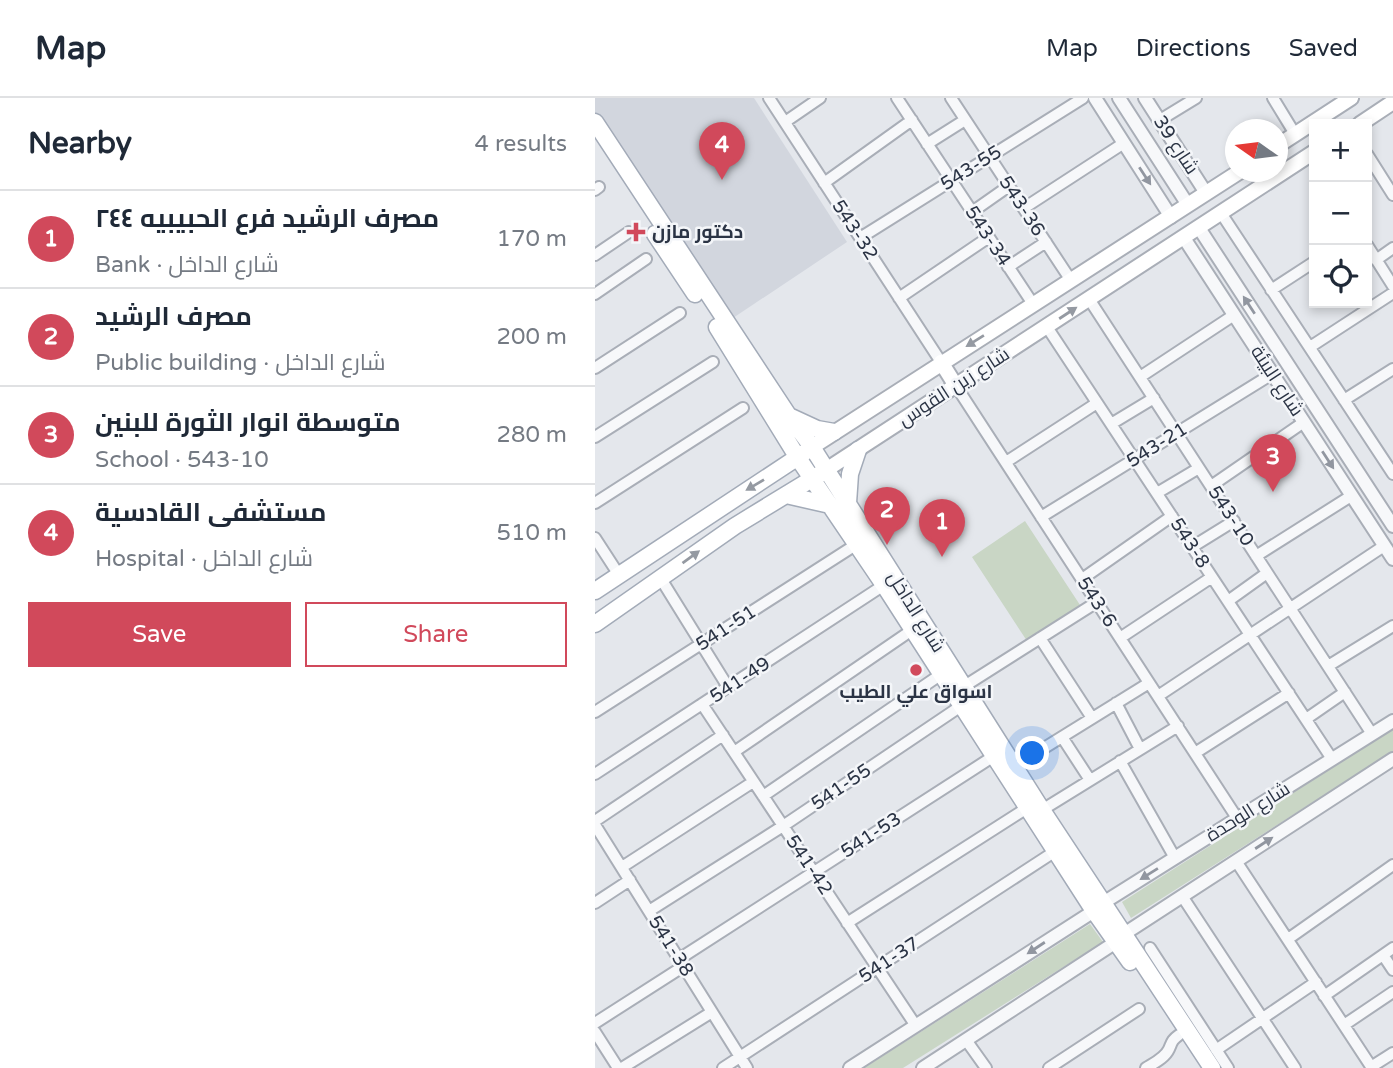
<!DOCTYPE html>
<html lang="en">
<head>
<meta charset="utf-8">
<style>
  :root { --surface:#fff; --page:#f2f2f3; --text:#1f2937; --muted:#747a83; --line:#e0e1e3; --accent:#d1495b }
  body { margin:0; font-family:"Varela Round",Cairo,sans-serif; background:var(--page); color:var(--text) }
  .controls { position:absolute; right:21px; top:21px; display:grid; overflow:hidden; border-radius:0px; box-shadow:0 4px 10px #0003 }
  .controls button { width:63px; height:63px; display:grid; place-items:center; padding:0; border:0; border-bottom:2px solid var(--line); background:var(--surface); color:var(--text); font:35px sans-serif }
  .compass { position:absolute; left:630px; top:21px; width:63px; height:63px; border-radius:50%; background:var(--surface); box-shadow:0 4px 10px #0003; rotate:284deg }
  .you { position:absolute; left:438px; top:656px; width:24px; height:24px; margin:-18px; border:5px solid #fff; border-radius:50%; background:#1a73e8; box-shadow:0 0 0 10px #1a73e833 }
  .badge { display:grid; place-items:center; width:46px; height:46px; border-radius:50%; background:var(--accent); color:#fff; font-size:23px; font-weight:700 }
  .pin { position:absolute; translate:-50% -58px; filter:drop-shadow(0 2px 4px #0008) }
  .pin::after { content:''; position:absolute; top:37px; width:24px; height:21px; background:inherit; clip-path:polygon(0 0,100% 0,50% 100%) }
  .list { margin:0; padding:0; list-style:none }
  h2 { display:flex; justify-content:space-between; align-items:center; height:91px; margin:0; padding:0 28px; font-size:30px }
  h2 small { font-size:23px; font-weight:400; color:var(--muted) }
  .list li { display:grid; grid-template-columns:46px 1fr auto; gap:21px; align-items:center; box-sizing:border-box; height:98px; padding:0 28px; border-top:2px solid var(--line) }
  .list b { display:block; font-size:26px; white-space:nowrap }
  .list p { margin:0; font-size:23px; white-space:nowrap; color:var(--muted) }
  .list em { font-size:23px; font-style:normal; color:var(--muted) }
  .actions { display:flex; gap:14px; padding:21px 28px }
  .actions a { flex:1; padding:16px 0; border:2px solid var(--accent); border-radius:0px; text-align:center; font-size:24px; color:var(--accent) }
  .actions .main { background:var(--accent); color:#fff }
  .icon { flex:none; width:38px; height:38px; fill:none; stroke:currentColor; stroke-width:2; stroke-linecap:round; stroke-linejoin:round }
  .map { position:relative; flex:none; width:798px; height:970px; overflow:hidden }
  header { display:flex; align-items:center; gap:42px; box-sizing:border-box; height:98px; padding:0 35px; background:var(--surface); border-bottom:2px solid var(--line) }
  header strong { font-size:33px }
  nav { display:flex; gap:38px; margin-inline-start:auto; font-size:24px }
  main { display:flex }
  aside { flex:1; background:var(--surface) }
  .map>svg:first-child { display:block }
  .built { fill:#d2d6de }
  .green { fill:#c9d6c5 }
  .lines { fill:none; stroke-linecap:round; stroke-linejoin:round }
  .minor-casing { stroke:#a9aeb7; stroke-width:14 }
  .tertiary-casing { stroke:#a9aeb7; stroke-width:16 }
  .secondary-casing { stroke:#a9aeb7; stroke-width:18 }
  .primary-casing { stroke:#a3abb8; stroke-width:19 }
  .minor { stroke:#f7f8fa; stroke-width:10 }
  .tertiary { stroke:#f7f8fa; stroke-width:12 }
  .secondary { stroke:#fff; stroke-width:14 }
  .primary { stroke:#fff; stroke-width:16 }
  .oneway { fill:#9196a0 }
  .oneway2 { fill:#959aa2 }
  .poi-dot { fill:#d1495b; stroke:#f4f6f9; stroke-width:2.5 }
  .labels { text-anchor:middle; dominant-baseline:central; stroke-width:5; stroke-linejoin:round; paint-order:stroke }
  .street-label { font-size:19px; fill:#2b3445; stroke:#f4f6f9 }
  .poi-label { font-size:19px; font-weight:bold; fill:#2b3445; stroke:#f4f6f9; text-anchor:start }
</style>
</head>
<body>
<header>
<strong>Map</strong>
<nav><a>Map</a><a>Directions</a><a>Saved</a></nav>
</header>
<main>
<aside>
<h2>Nearby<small>4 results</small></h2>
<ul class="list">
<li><span class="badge">1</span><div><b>مصرف الرشيد فرع الحبيبيه ٢٤٤</b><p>Bank · شارع الداخل</p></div><em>170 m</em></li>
<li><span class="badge">2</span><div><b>مصرف الرشيد</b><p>Public building · شارع الداخل</p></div><em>200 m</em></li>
<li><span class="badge">3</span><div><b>متوسطة انوار الثورة للبنين</b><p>School · 543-10</p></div><em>280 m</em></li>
<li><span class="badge">4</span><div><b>مستشفى القادسية</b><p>Hospital · شارع الداخل</p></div><em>510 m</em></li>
</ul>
<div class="actions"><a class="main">Save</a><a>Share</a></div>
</aside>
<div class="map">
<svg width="798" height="970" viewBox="0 0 798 970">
  <rect width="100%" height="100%" fill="#e4e7ec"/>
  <path class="built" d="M0,0H159L252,144L135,222L0,20Z"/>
  <path class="green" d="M430,423L485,507L432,543L377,459Z
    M798,631V653L536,820L527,804Z
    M495,826L508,844L308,970H269Z"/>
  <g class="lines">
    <defs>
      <path id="minor" d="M174,0L346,264
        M302,0L438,206
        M356,0L475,181
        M678,0L700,36
        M565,22L601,0
        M190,24L225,0
        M332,46L370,22
        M772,56L798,97
        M229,85L317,22
        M0,92L4,89
        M429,110L529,45
        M377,114L414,88
        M626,115L798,376
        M265,140L488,0
        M772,147L798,188
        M0,157L34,134
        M781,162L798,150
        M413,169L451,144
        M676,192L719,164
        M0,196L51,161
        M304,200L394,139
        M494,201L777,636
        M452,229L737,661
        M715,249L798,195
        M0,270L85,215
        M545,279L639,217
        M361,288L642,720
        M749,302L798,271
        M516,326L559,300
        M0,339L118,264
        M411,364L502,305
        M616,388L709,324
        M562,395L604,370
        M0,405L148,310
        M446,419L677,276
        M0,440L24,477
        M597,449L639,423
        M661,458L756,398
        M66,481L133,589
        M487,481L577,418
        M633,503L672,475
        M445,540L497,620
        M525,540L617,479
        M733,568L798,528
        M368,589L502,504
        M563,598L789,448
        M521,605L545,651
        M107,606L321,928
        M0,614L262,446
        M711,621L750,594
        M467,639L495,682
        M139,654L317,532
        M600,655L694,595
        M525,663L580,760
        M420,668L554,585
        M0,676L289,487
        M168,698L345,577
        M447,712L583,628
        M0,723L128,637
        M0,727L152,970
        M641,763L777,970
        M27,769L158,684
        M587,798L700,970
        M0,805L35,782
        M54,813L188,728L366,608
        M252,825L432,710
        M693,841L798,767
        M555,850L633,970
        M788,857L798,872
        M84,861L399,658
        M729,898L798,850
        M0,925L89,868
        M749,927L798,894
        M0,934L23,970
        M371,942L391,970
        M621,952L721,884
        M776,969L798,955
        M27,970L117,914
        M128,970L459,754
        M454,970L544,911
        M551,970C559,965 570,960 574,951C577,944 577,942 584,937"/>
      <path id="tertiary" d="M500,0L576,119
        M524,0L593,107
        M550,0L611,95
        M604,130L798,428
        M589,140L798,461
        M508,805L798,623
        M529,836L798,661
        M255,970L499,813
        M328,970L521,844"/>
      <path id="secondary" d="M765,26L798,4
        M682,48L756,0
        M346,264L361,288
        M217,349L644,74
        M231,372L719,54"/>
      <path id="primary" d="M0,24L193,317L217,349L447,712L617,970
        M60,136L100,196
        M122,229L203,360L289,487L499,813L535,864
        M196,319L222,331L239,334
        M191,397L235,407
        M253,405L255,376L263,352
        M0,493L209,355
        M0,526L140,428L225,376"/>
    </defs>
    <use href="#minor" class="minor-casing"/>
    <use href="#tertiary" class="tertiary-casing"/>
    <use href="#secondary" class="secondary-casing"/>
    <use href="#primary" class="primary-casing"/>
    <use href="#minor" class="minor"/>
    <use href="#tertiary" class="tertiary"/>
    <use href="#secondary" class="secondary"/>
    <use href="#primary" class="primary"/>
  </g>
  <defs><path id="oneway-solid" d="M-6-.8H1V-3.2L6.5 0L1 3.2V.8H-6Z" transform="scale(1.75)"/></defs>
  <g class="oneway">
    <use href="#oneway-solid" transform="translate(550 78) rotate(57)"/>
    <use href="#oneway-solid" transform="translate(654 207) rotate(-123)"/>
    <use href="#oneway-solid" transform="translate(733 362) rotate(57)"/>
    <use href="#oneway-solid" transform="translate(669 745) rotate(-33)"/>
    <use href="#oneway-solid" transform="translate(554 776) rotate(148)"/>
    <use href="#oneway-solid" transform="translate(441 850) rotate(147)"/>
  </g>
  <g class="oneway2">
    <use href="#oneway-solid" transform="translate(473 215) rotate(-33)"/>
    <use href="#oneway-solid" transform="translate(380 243) rotate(148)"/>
    <use href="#oneway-solid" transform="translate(160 387) rotate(149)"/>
    <use href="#oneway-solid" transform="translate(96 459) rotate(-36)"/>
  </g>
  <g class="poi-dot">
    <path d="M37.5 123.5h7v7h7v7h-7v7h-7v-7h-7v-7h7z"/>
    <circle cx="321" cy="572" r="7"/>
  </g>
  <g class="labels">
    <g class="street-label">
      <text transform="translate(581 47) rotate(57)">شارع 39</text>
      <text transform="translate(376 70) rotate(-32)">543-55</text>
      <text transform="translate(427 108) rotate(57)">543-36</text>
      <text transform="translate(260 132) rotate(57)">543-32</text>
      <text transform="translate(393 138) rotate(57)">543-34</text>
      <text transform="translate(682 283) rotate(57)">شارع البيئة</text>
      <text transform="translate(359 289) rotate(-33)">شارع زين القوس</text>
      <text transform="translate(562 347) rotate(-32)">543-21</text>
      <text transform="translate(636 418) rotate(57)">543-10</text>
      <text transform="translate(595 445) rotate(57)">543-8</text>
      <text transform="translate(502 504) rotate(57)">543-6</text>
      <text transform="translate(321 514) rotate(58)">شارع الداخل</text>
      <text transform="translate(131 530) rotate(-33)">541-51</text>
      <text transform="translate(145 582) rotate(-33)">541-49</text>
      <text transform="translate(246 689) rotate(-34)">541-55</text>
      <text transform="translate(653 714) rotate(-32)">شارع الوحدة</text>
      <text transform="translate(276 737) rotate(-33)">541-53</text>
      <text transform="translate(214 767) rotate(56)">541-42</text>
      <text transform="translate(76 848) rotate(58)">541-38</text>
      <text transform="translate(294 862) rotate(-33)">541-37</text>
    </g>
    <g class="poi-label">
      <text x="57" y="134">دكتور مازن</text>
      <text x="321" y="594" text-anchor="middle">اسواق علي الطيب</text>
    </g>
  </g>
</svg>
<div class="controls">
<button>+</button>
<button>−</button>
<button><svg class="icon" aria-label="locate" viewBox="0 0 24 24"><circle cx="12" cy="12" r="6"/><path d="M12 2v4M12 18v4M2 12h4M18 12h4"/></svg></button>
</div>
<svg class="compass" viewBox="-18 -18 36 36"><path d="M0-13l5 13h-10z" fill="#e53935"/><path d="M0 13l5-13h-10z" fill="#747a83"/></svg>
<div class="you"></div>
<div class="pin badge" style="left:347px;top:459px">1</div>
<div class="pin badge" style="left:292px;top:447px">2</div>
<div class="pin badge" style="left:678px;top:394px">3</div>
<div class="pin badge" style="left:127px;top:82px">4</div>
</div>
</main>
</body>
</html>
